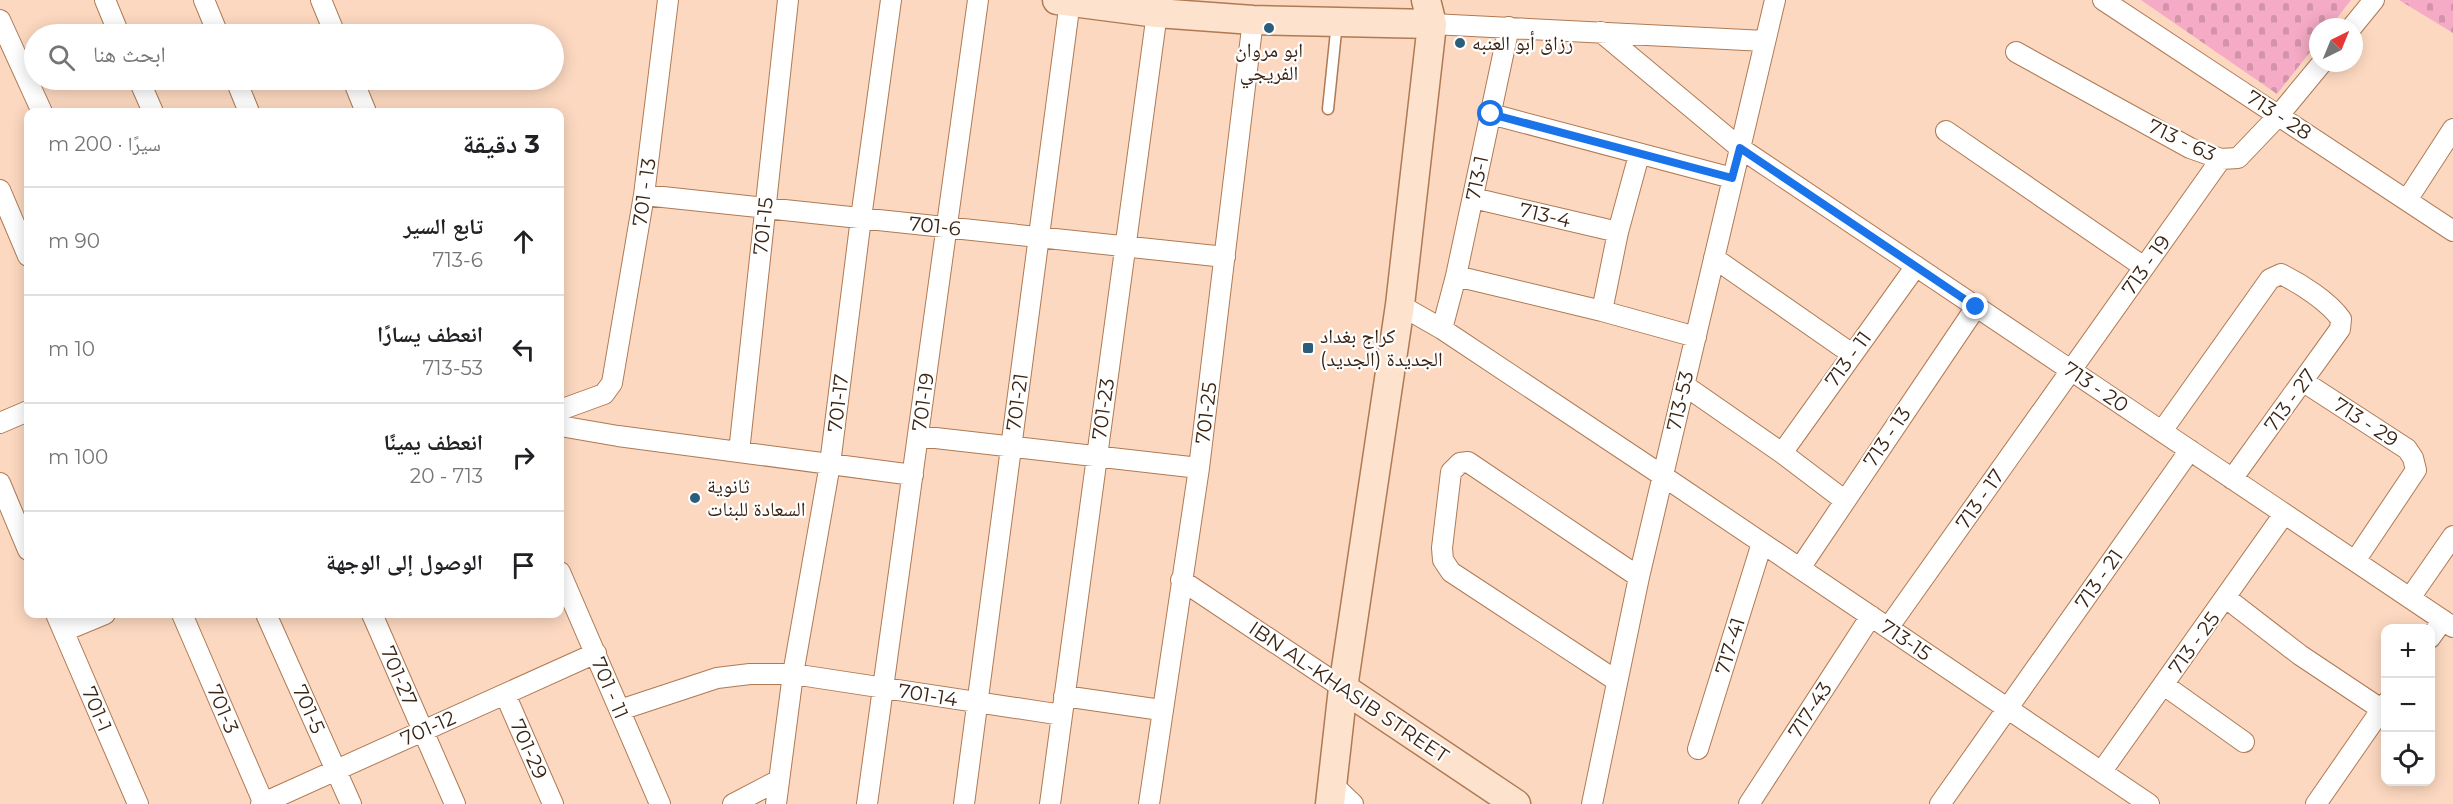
<!DOCTYPE html>
<html lang="ar">
<head>
<meta charset="utf-8">
<style>
  :root { --surface:#fff; --page:#f6f6f6; --text:#202124; --muted:#757577; --line:#e0e0e0 }
  body { margin:0; font-family:Montserrat,"Noto Naskh Arabic",sans-serif; background:var(--page); color:var(--text); direction:rtl }
  .controls { position:absolute; right:18px; bottom:18px; display:grid; overflow:hidden; border-radius:12px; box-shadow:0 3px 15px #0003 }
  .controls button { width:54px; height:54px; display:grid; place-items:center; padding:0; border:0; border-bottom:2px solid var(--line); background:var(--surface); color:var(--text); font:30px sans-serif }
  .compass { position:absolute; left:2309px; top:18px; width:54px; height:54px; border-radius:50%; background:var(--surface); box-shadow:0 3px 15px #0003; rotate:43deg }
  .stop { position:absolute; width:18px; height:18px; margin:-14px; border:4px solid #1a73e8; border-radius:50%; background:#fff }
  .stop.end { background:#1a73e8; border-color:#fff; box-shadow:0 2px 6px #0008 }
  .list { margin:0; padding:0; list-style:none }
  h2 { display:flex; justify-content:space-between; align-items:center; height:78px; margin:0; padding:0 24px; font-size:26px }
  h2 small { font-size:20px; font-weight:400; color:var(--muted) }
  .list li { display:grid; grid-template-columns:39px 1fr auto; gap:18px; align-items:center; box-sizing:border-box; height:108px; padding:0 24px; border-top:2px solid var(--line) }
  .list b { display:block; font-size:22px; white-space:nowrap }
  .list p { margin:0; font-size:20px; white-space:nowrap; color:var(--muted) }
  .list em { font-size:20px; font-style:normal; color:var(--muted) }
  .icon { flex:none; width:33px; height:33px; fill:none; stroke:currentColor; stroke-width:2; stroke-linecap:round; stroke-linejoin:round }
  .map { position:relative; flex:none; width:2453px; height:804px; overflow:hidden; direction:ltr }
  .search { position:absolute; background:var(--surface); box-shadow:0 3px 15px #0003; left:24px; top:24px; width:540px; height:66px; display:flex; align-items:center; gap:15px; box-sizing:border-box; padding:0 21px; border-radius:33px; color:var(--muted); font-size:22px }
  .panel { position:absolute; background:var(--surface); box-shadow:0 3px 15px #0003; left:24px; top:108px; width:540px; height:510px; border-radius:12px; direction:rtl }
  .map>svg:first-child { display:block }
  .cemetery { fill:url(#cemetery-stones) }
  .lines { fill:none; stroke-linecap:round; stroke-linejoin:round }
  .lane-casing { stroke:#af7a53; stroke-width:13 }
  .street-casing { stroke:#af7a53; stroke-width:22 }
  .secondary-casing { stroke:#af7a53; stroke-width:31 }
  .lane { stroke:#fff; stroke-width:10 }
  .street { stroke:#fff; stroke-width:20 }
  .secondary { stroke:#fde2cd; stroke-width:28 }
  .route { stroke:#1a73e8; stroke-width:8 }
  .poi-dot { fill:#2b5e7b; stroke:#fff; stroke-width:2 }
  .labels { text-anchor:middle; dominant-baseline:central; stroke-width:4.5; stroke-linejoin:round; paint-order:stroke }
  .poi-label { font-size:20px; fill:#3a2414; stroke:#fff; text-anchor:start }
  .street-label { font-size:20px; fill:#3a2414; stroke:#fff }
</style>
</head>
<body>
<div class="map">
<svg width="2453" height="804" viewBox="0 0 2453 804">
  <defs>
    <pattern id="cemetery-stones" width="16" height="16" patternUnits="userSpaceOnUse" patternTransform="scale(1.5)"><rect width="16" height="16" fill="#f5abc5"/><path d="M2 7V4a2 2 0 0 1 4 0v3zM10 15v-3a2 2 0 0 1 4 0v3z" fill="#d393a8"/></pattern>
  </defs>
  <rect width="100%" height="100%" fill="#fcd8c0"/>
  <path class="cemetery" d="M2141,0H2351L2330,27H2318V42L2277,94Z
    M2399,0H2453V33Z"/>
  <g class="lines">
    <defs>
      <path id="lane" d="M1328,109L1337,22"/>
      <path id="street" d="M105,0L119,34
        M204,0L218,34
        M321,0L335,34
        M2103,0L2453,231
        M0,20L42,112
        M1432,24L1765,41
        M2352,27L2374,0
        M1601,32L1740,148L2453,627
        M2016,52L2190,148L2221,159L2238,158L2279,115L2322,63
        M139,80L153,112
        M236,80L249,112
        M353,80L366,112
        M1491,114L1732,178
        M1946,131L2144,267
        M0,190L28,256
        M644,195L1225,257
        M1473,198L1618,232
        M2407,200L2453,129
        M1714,258L1852,354
        M1456,276L1602,311L1696,337
        M1400,305L1442,329L1663,476L2149,804
        M1602,311L1618,232L1639,155
        M1442,329L1456,276L1509,27
        M2304,382L2407,449L2413,458L2416,470L2355,561
        M1684,385L1782,453L1844,500
        M560,410L604,394L612,383L644,195L668,0
        M0,423L28,411
        M560,426L618,436L913,475
        M2162,431L2270,279L2281,274C2301,284 2328,301 2341,319L2340,329L2232,479
        M918,436L1199,468
        M739,452L788,0
        M1782,453L1916,266
        M0,483L28,550
        M1800,568L1976,307
        M560,572L660,804
        M1181,580L1343,688
        M2226,598L2300,655L2381,709
        M2410,598L2453,536
        M56,614L138,804
        M182,614L264,804
        M266,614L351,804
        M372,614L455,804
        M1888,628L2221,159
        M64,631L105,614
        M2430,638L2443,620
        M1617,681L1451,572L1443,560L1442,548L1451,472L1460,463L1468,462L1639,577
        M2164,685L2244,742
        M505,694L553,804
        M1064,696L1161,710
        M620,710L717,678L750,674H793L1062,715
        M1698,749L1762,543
        M2102,771L2284,514
        M1332,784L1353,804
        M261,804L596,653
        M733,804L779,780
        M776,804L793,674L830,464L861,218L891,0
        M867,804L978,0
        M964,804L1070,1
        M1050,804L1157,13
        M1149,804L1199,468L1253,20
        M1592,804L1639,577L1775,0
        M1749,804L1871,616
        M1940,804L2190,450
        M2316,804L2386,703"/>
      <path id="secondary" d="M1057,0L1157,13L1253,20L1432,24
        M1343,688L1516,804
        M1330,804L1343,688L1400,305L1432,24L1426,0"/>
    </defs>
    <use href="#lane" class="lane-casing"/>
    <use href="#street" class="street-casing"/>
    <use href="#secondary" class="secondary-casing"/>
    <use href="#lane" class="lane"/>
    <use href="#street" class="street"/>
    <use href="#secondary" class="secondary"/>
  </g>
  <g class="lines">
    <path class="route" d="M1491,114L1732,178L1740,148L1976,307"/>
  </g>
  <g class="poi-dot">
    <circle cx="1269" cy="28" r="6"/>
    <circle cx="1460" cy="43" r="6"/>
    <rect x="1302" y="342" width="12" height="12" rx="3"/>
    <circle cx="695" cy="498" r="6"/>
  </g>
  <g class="labels">
    <g class="poi-label">
      <text x="1472" y="43">رزاق أبو العنبه</text>
      <text x="1269" y="50" text-anchor="middle">ابو مروان<tspan x="1269" dy="23">الفريجي</tspan></text>
      <text x="1320" y="336">كراج بغداد<tspan x="1320" dy="23">الجديدة (الجديد)</tspan></text>
      <text x="707" y="486">ثانوية<tspan x="707" dy="23">السعادة للبنات</tspan></text>
    </g>
    <g class="street-label">
      <text transform="translate(2279 115) rotate(33)">713 - 28</text>
      <text transform="translate(2182 140) rotate(25)">713 - 63</text>
      <text transform="translate(1477 178) rotate(-78)">713-1</text>
      <text transform="translate(644 192) rotate(-82)">701 - 13</text>
      <text transform="translate(1545 215) rotate(13)">713-4</text>
      <text transform="translate(763 226) rotate(-84)">701-15</text>
      <text transform="translate(935 226) rotate(6)">701-6</text>
      <text transform="translate(2146 265) rotate(-55)">713 - 19</text>
      <text transform="translate(1848 359) rotate(-54)">713 - 11</text>
      <text transform="translate(2096 387) rotate(34)">713 - 20</text>
      <text transform="translate(2290 400) rotate(-54)">713 - 27</text>
      <text transform="translate(1680 401) rotate(-77)">713-53</text>
      <text transform="translate(923 402) rotate(-82)">701-19</text>
      <text transform="translate(1017 402) rotate(-82)">701-21</text>
      <text transform="translate(838 403) rotate(-83)">701-17</text>
      <text transform="translate(1103 409) rotate(-82)">701-23</text>
      <text transform="translate(1206 413) rotate(-83)">701-25</text>
      <text transform="translate(2366 422) rotate(33)">713 - 29</text>
      <text transform="translate(1887 437) rotate(-56)">713 - 13</text>
      <text transform="translate(1980 499) rotate(-55)">713 - 17</text>
      <text transform="translate(2099 579) rotate(-55)">713 - 21</text>
      <text transform="translate(1906 640) rotate(34)">713-15</text>
      <text transform="translate(2194 643) rotate(-54)">713 - 25</text>
      <text transform="translate(1730 646) rotate(-73)">717-41</text>
      <text transform="translate(399 676) rotate(67)">701-27</text>
      <text transform="translate(610 688) rotate(67)">701 - 11</text>
      <text transform="translate(1349 692) rotate(34)">IBN AL-KHASIB STREET</text>
      <text transform="translate(928 695) rotate(9)">701-14</text>
      <text transform="translate(97 709) rotate(67)">701-1</text>
      <text transform="translate(223 709) rotate(67)">701-3</text>
      <text transform="translate(309 709) rotate(66)">701-5</text>
      <text transform="translate(1810 710) rotate(-57)">717-43</text>
      <text transform="translate(428 728) rotate(-24)">701-12</text>
      <text transform="translate(529 749) rotate(66)">701-29</text>
    </g>
  </g>
</svg>
<div class="controls">
<button>+</button>
<button>−</button>
<button><svg class="icon" aria-label="locate" viewBox="0 0 24 24"><circle cx="12" cy="12" r="6"/><path d="M12 2v4M12 18v4M2 12h4M18 12h4"/></svg></button>
</div>
<svg class="compass" viewBox="-18 -18 36 36"><path d="M0-13l5 13h-10z" fill="#e53935"/><path d="M0 13l5-13h-10z" fill="#757577"/></svg>
<div class="stop" style="left:1491px;top:114px"></div>
<div class="stop end" style="left:1976px;top:307px"></div>
<div class="search"><svg class="icon" aria-label="search" viewBox="0 0 24 24"><circle cx="10" cy="10" r="6"/><path d="M15 15l6 6"/></svg>ابحث هنا</div>
<section class="panel">
<h2>3 دقيقة<small>سيرًا · 200 m</small></h2>
<ul class="list">
<li><svg class="icon" aria-label="ahead" viewBox="0 0 24 24"><path d="M12 20V5M6 11l6-6 6 6"/></svg><div><b>تابع السير</b><p>713-6</p></div><em>90 m</em></li>
<li><svg class="icon" aria-label="left" viewBox="0 0 24 24"><path d="M17 20v-9H6M10 6l-5 5 5 5"/></svg><div><b>انعطف يسارًا</b><p>713-53</p></div><em>10 m</em></li>
<li><svg class="icon" aria-label="right" viewBox="0 0 24 24"><path d="M7 20v-9h11M14 6l5 5-5 5"/></svg><div><b>انعطف يمينًا</b><p>713 - 20</p></div><em>100 m</em></li>
<li><svg class="icon" aria-label="arrive" viewBox="0 0 24 24"><path d="M6 21V4h12l-3 4 3 4H6"/></svg><div><b>الوصول إلى الوجهة</b></div></li>
</ul>
</section>
</div>
</body>
</html>
